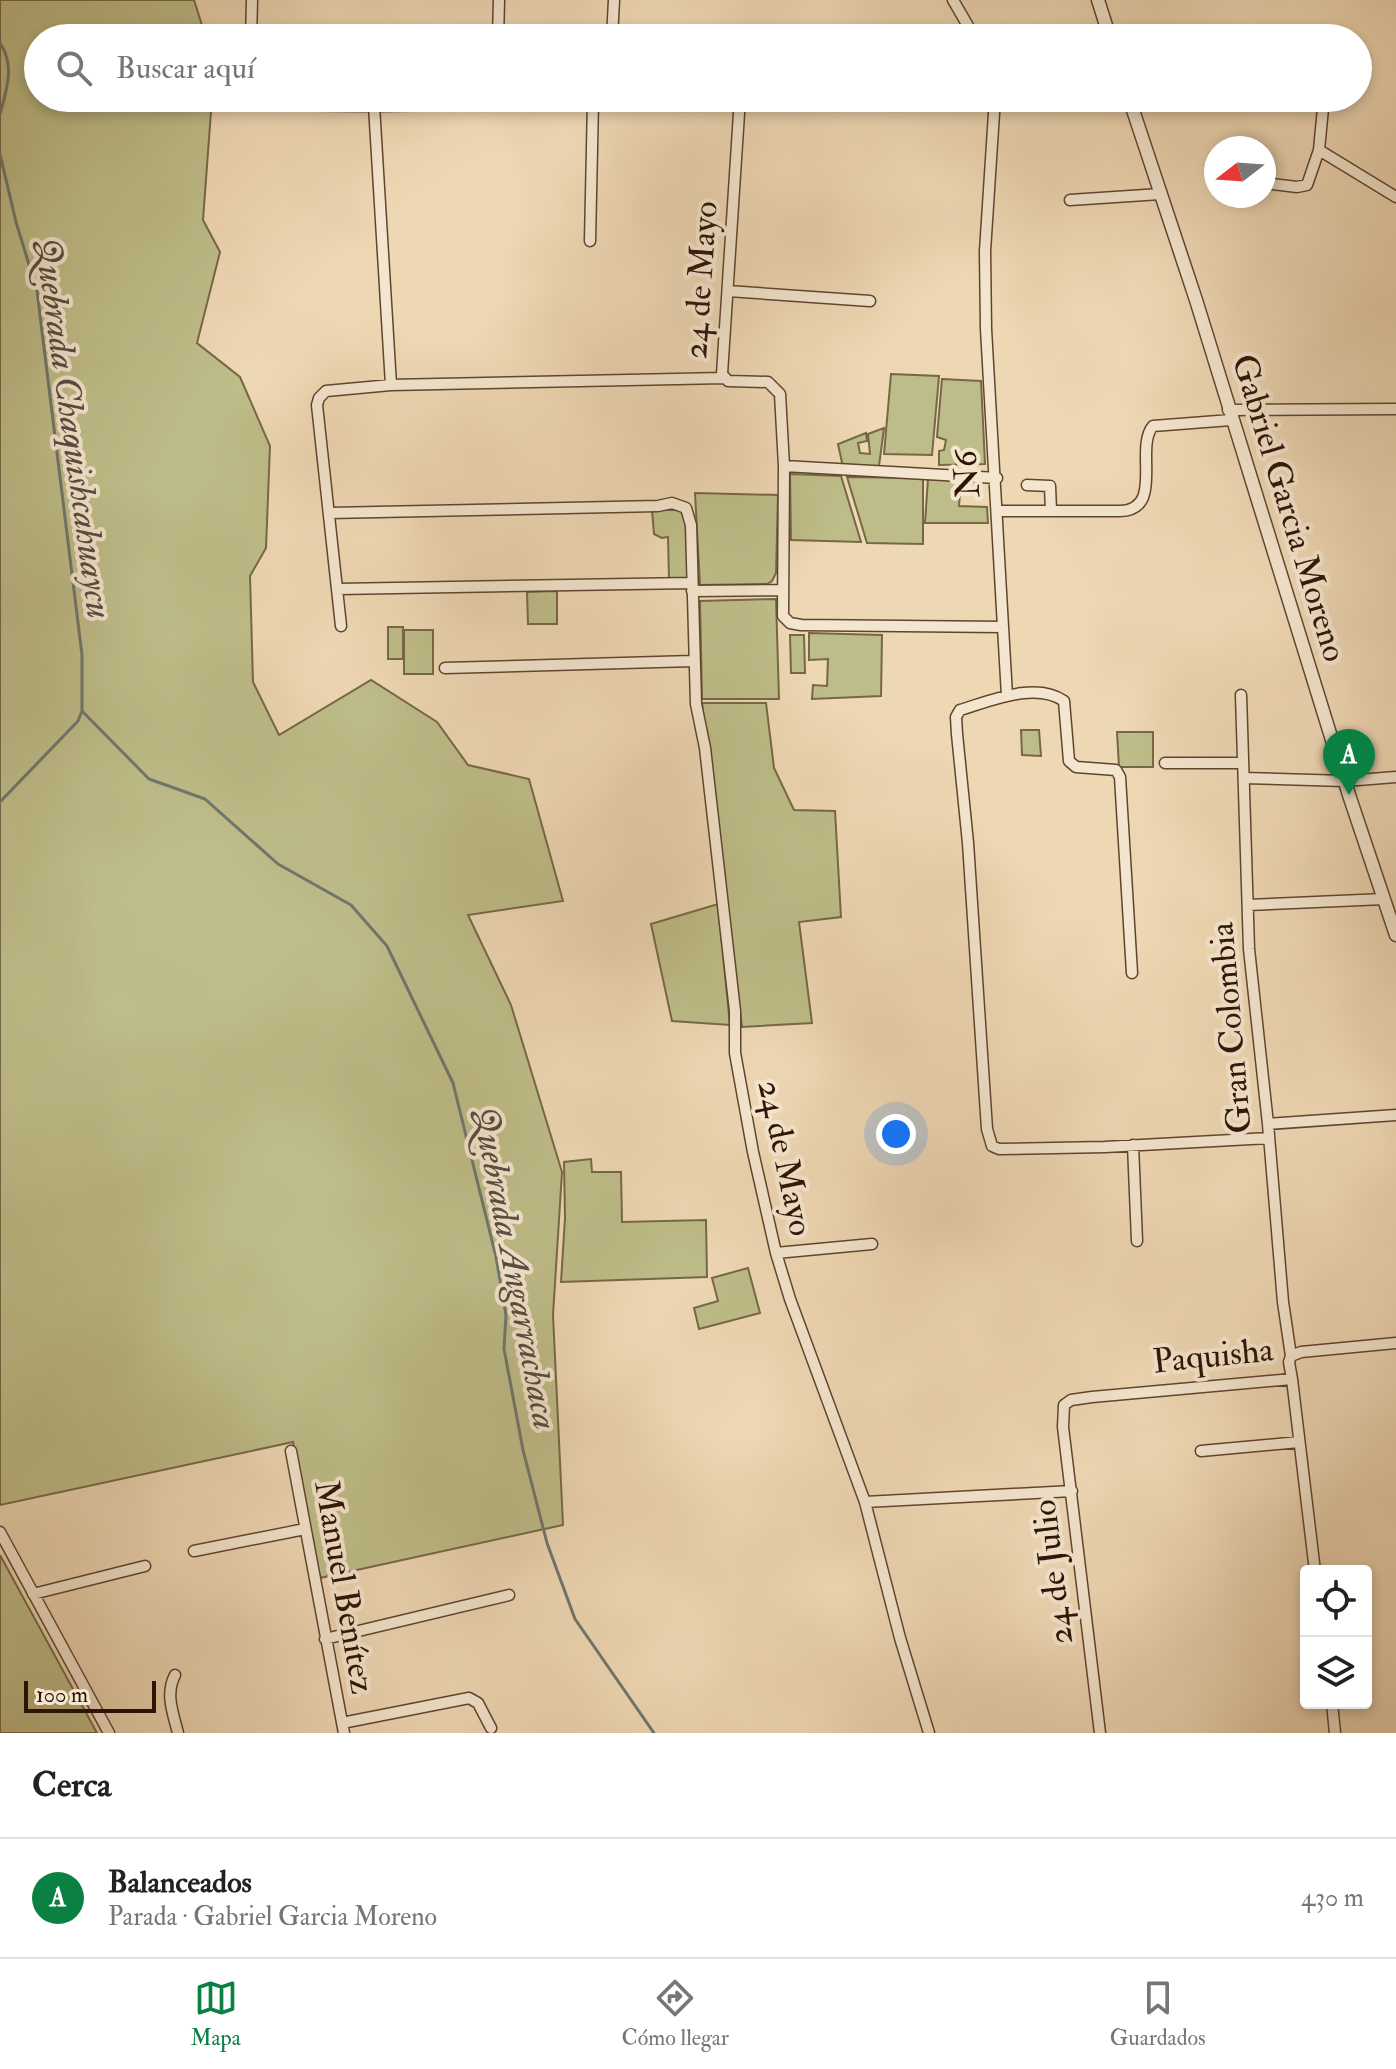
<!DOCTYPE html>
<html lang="es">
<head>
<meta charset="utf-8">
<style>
  :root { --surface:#fff; --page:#f6f6f6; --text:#222; --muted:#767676; --line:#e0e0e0; --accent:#0b8043 }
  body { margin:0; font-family:"IM FELL Double Pica",serif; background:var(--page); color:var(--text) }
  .controls { position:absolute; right:24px; bottom:24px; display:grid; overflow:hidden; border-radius:8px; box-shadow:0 4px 12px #0003 }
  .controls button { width:72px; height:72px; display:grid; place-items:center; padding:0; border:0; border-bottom:2px solid var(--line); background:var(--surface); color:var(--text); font:40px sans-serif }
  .compass { position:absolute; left:1204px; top:136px; width:72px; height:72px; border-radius:50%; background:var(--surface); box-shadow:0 4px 12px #0003; rotate:253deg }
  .scale { position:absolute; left:24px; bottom:20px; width:132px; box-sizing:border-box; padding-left:8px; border:4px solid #2f1405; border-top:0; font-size:22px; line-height:28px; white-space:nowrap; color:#2f1405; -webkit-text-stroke:6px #f4e5ce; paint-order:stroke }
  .you { position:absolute; left:896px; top:1134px; width:28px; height:28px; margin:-20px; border:6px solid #fff; border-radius:50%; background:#1a73e8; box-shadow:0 0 0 12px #1a73e833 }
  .badge { display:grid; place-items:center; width:52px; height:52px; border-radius:50%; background:var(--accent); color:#fff; font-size:26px; font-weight:700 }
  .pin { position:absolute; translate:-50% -66px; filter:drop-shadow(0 2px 4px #0008) }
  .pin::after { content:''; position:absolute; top:42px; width:28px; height:24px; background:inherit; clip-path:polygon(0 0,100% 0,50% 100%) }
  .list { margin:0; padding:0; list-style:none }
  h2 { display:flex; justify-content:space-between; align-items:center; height:104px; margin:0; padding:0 32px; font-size:34px }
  h2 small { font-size:26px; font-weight:400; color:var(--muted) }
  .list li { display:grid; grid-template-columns:52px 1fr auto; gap:24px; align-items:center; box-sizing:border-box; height:120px; padding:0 32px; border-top:2px solid var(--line) }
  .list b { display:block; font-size:30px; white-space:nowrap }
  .list p { margin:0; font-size:26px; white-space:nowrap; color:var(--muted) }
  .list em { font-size:26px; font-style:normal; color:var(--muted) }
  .icon { flex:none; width:44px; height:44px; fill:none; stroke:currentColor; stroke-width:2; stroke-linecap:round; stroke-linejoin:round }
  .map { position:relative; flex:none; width:1396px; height:1733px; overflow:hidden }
  .search { position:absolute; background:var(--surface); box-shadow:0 4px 12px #0003; left:24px; right:24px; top:24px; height:88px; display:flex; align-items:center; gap:20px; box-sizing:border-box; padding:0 28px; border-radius:44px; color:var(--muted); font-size:30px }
  .sheet { height:224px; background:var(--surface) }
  nav { display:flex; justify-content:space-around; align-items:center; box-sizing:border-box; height:112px; border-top:2px solid var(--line); background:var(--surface); font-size:22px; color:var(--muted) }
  nav a { display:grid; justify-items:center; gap:4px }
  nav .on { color:var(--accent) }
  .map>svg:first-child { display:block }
  .green { fill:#bebd89; stroke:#766847; stroke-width:2 }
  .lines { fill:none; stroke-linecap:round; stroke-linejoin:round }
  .stream { stroke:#70766d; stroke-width:3 }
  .minor-casing { stroke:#5f4530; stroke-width:13 }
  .tertiary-casing { stroke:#5f4530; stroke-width:15 }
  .minor { stroke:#f4e5ce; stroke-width:10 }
  .tertiary { stroke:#f4e5ce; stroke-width:12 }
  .labels { text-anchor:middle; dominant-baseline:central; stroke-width:8; stroke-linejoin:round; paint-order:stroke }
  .street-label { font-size:34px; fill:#2f1405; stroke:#f4e5ce }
  .water-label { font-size:36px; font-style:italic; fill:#554d42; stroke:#f4e5ce }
</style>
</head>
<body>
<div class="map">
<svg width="1396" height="1733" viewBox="0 0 1396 1733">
  <rect width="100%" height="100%" fill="#eed7b3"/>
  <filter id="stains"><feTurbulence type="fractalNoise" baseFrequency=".0025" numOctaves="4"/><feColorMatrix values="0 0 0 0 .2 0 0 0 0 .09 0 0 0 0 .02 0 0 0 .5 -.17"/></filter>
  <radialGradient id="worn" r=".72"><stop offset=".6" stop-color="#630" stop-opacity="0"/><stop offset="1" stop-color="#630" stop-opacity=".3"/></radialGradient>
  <path class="green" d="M0,0H194L206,38H38V98H212L203,220L220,252L197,343L240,377L270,446L266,548L250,576L253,682L279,735L371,680L437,722L468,765L529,779L563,901L468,915L511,1005L562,1172L553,1315L563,1525L320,1578L293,1442L0,1505Z
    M891,374L939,376L932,455L884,454Z
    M942,379L981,381L985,464L939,465V451L944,450L946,440L937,437Z
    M884,428L879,466L843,467L838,444L866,433L867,441L858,443L860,453L870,454L868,434Z
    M790,474L841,476L861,542L791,540Z
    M847,477L923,478V544L867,543Z
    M928,479L961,480L959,506L987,507L988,523H925Z
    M695,493L778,495L776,573L772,581L767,584L700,585Z
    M652,510H681L687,528L688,578L669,579L668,537L662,538L654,534Z
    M557,591V624H528L527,592Z
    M776,599L779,699H702L700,601Z
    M388,627H403V659H388Z
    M404,630H433V674H404Z
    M809,633L882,635L881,696L812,699L813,685L827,686L828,659L809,660Z
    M790,635H804L805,673H791Z
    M702,703H766L774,768L794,810L835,811L841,917L799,922L812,1023L742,1027Z
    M1021,730H1039L1041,756L1022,755Z
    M1117,732H1153V767H1119Z
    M718,904L730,1025L672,1021L651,924Z
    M591,1159L592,1172H621L622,1222L706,1220L707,1277L561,1282L565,1218L564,1162Z
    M748,1268L760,1313L699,1329L694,1308L718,1301L712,1278Z
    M0,1555L97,1733H0Z"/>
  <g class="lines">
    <path class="stream" d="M0,43C15,65 7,89 0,114
      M0,154L16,222L37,291L82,655V711L78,721L0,802
      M82,711L149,779L205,799L278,864L351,905L387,946L453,1083L496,1257L506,1315L504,1349L523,1450L547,1543L575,1619L654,1733"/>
    <defs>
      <path id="minor" d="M953,0L975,38
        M251,38L252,0
        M498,38L499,0
        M612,38L614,0
        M252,98L264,105L374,106L740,101
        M740,98L722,374L728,381L768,382L780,394L784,466L783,616L790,623L801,625L1003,627L986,329L985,251L995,98
        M1324,98L1319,150L1396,197
        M374,106L391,385
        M1264,183L1297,187L1307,185L1319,150
        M1070,200L1160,194
        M590,241L593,102
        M728,291L870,301
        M1228,410L1396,409
        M784,466L997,478
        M1027,485L1050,486L1051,511
        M998,511H1120C1165,510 1134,448 1153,426L1231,420
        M329,513L658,506L672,503L686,508L691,525L696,704L705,748L735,1011V1053L753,1152L776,1253L790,1299L865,1502L900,1638L929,1733
        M338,589L692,583
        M692,591L782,590
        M341,626L317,405L319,398L326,391L391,385L724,378
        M1003,627L1007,696
        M445,668L693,661
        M1241,695L1249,949L1268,1124L1283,1302L1291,1356
        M1165,763H1243
        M1244,778L1345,781L1396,777
        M1248,905L1384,899
        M1132,973L1120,777L1116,770L1076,767L1069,761L1064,701C1036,681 990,701 960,710L956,717L957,734L968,843L987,1129L992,1146L999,1149L1105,1147L1269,1138
        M1268,1124L1396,1115
        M1133,1145L1137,1241
        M776,1253L872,1244
        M1292,1379L1315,1571
        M291,1451L344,1733
        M1201,1451L1299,1442
        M865,1502L1072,1491
        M0,1532L109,1733
        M194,1551L305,1529
        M33,1594L145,1566
        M325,1639L509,1595
        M175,1675C165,1694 173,1713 178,1733
        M1332,1703L1335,1733
        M342,1723L469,1698L478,1703L491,1728
        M1100,1733L1063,1427L1064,1405L1071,1400L1092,1397L1292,1379L1289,1362L1291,1356L1301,1352L1396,1343"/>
      <path id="tertiary" d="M1098,0L1110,38
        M1129,98L1196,300L1349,795L1396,935"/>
    </defs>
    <use href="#minor" class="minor-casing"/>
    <use href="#tertiary" class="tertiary-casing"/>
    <use href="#minor" class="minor"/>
    <use href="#tertiary" class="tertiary"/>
  </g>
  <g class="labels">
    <g class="street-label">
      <text transform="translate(701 280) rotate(-86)">24 de Mayo</text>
      <text transform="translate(967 474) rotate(-94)">N6</text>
      <text transform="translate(1289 508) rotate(73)">Gabriel Garcia Moreno</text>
      <text transform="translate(1231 1028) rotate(-95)">Gran Colombia</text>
      <text transform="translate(785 1158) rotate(78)">24 de Mayo</text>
      <text transform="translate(1213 1356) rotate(-6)">Paquisha</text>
      <text transform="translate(1053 1572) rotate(-97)">24 de Julio</text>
      <text transform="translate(344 1587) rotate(80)">Manuel Benítez</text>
    </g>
    <g class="water-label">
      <text transform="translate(73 428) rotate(82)">Quebrada Chaquishcahuaycu</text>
      <text transform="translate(515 1268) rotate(79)">Quebrada Angarrachaca</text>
    </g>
  </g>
  <rect width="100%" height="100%" filter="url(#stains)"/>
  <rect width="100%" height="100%" fill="url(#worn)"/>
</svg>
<div class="controls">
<button><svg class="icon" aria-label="locate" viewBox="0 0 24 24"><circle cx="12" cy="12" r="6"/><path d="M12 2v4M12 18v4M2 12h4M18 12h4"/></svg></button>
<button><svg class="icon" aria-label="layers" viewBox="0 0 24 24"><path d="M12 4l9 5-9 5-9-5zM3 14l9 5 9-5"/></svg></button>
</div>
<svg class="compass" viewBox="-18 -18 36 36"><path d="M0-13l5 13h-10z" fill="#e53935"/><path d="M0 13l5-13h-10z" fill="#767676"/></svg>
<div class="scale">100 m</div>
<div class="you"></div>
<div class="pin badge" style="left:1349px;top:795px">A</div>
<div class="search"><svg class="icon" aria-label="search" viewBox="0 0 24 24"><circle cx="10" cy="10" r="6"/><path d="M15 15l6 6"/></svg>Buscar aquí</div>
</div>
<section class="sheet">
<h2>Cerca<small></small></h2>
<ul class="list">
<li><span class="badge">A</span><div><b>Balanceados</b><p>Parada · Gabriel Garcia Moreno</p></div><em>430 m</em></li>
</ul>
</section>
<nav>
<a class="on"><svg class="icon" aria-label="map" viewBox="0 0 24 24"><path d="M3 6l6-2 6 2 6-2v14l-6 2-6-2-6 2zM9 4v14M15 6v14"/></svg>Mapa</a>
<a><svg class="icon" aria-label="directions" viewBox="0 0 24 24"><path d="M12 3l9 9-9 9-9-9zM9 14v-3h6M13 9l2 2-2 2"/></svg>Cómo llegar</a>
<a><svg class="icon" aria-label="saved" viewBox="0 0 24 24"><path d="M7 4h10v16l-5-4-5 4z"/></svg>Guardados</a>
</nav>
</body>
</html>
